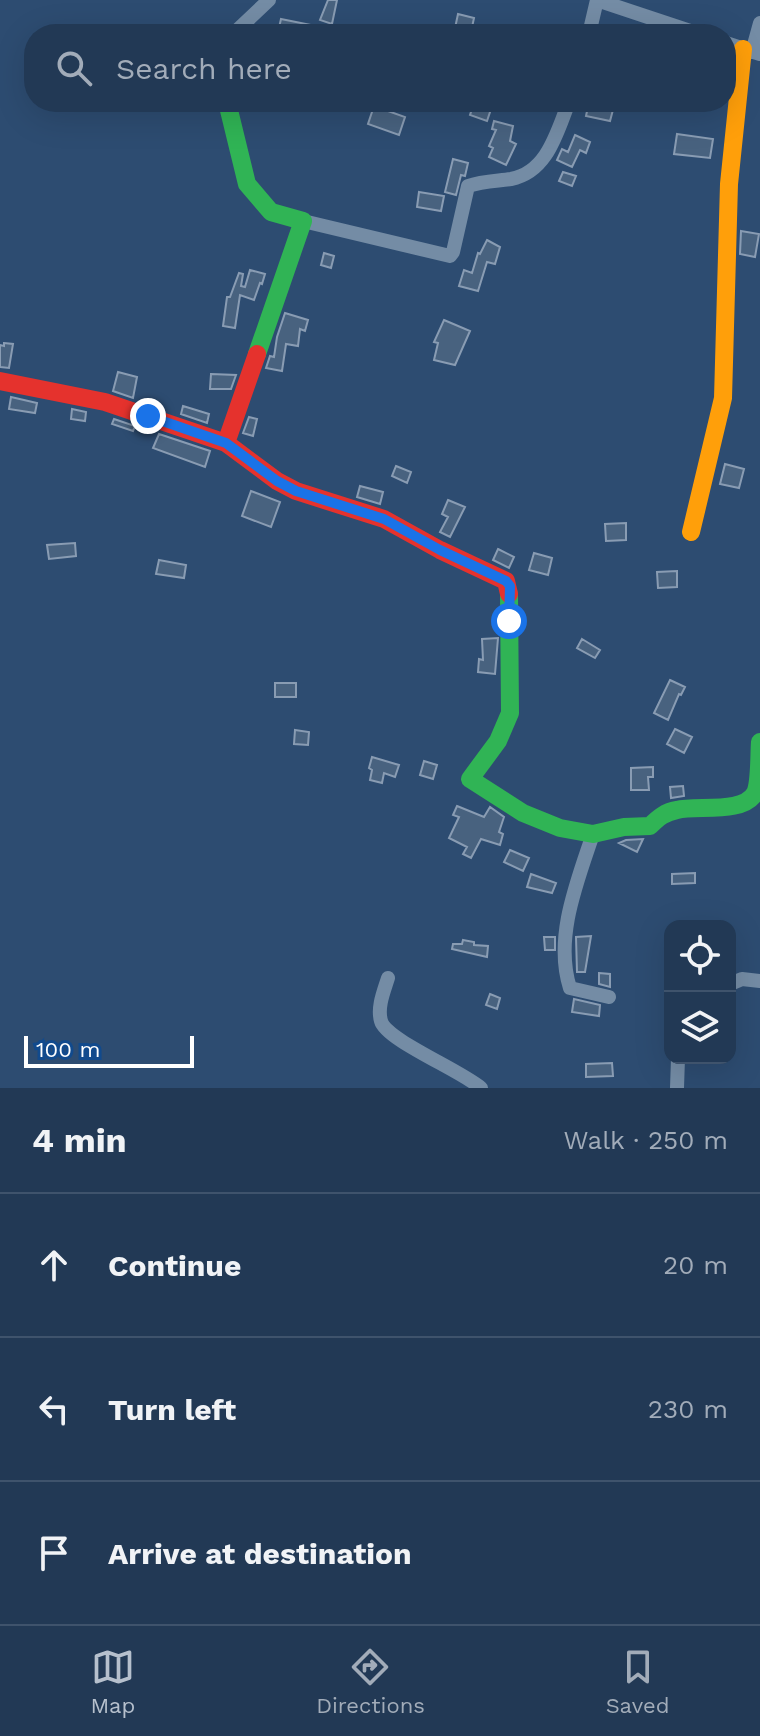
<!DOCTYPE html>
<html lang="en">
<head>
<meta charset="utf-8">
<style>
  :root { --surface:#223955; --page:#2e445f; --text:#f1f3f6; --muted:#a2acb9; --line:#3f536c; --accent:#b6c0cd }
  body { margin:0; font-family:"Work Sans",sans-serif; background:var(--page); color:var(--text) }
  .controls { position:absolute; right:24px; bottom:24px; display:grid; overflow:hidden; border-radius:16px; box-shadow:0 8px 32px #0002 }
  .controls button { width:72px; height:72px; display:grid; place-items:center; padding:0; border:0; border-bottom:2px solid var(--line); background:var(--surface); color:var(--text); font:40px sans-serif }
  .scale { position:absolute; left:24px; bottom:20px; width:170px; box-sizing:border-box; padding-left:8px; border:4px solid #fff; border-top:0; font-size:22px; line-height:28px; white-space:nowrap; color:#fff; -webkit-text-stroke:6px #114a8d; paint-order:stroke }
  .stop { position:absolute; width:24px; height:24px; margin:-18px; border:6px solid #1a73e8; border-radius:50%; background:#fff }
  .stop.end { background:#1a73e8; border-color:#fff; box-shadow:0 2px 8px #0008 }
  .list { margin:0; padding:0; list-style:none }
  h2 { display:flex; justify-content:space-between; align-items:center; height:104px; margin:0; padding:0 32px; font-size:34px }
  h2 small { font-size:26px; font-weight:400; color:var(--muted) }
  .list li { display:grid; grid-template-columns:52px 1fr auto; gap:24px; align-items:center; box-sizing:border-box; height:144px; padding:0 32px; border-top:2px solid var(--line) }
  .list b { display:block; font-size:30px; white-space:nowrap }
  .list em { font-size:26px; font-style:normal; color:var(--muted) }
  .icon { flex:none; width:44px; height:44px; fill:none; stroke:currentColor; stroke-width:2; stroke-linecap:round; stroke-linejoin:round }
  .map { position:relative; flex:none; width:760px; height:1088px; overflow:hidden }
  .search { position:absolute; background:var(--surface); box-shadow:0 8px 32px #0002; left:24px; right:24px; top:24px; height:88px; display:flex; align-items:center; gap:20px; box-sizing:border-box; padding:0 28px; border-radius:32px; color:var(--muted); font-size:30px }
  .sheet { height:536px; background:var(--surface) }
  nav { display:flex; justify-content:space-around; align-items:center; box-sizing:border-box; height:112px; border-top:2px solid var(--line); background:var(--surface); font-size:22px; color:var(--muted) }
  nav a { display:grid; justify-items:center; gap:4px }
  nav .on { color:var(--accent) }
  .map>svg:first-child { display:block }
  .building { fill:#48627f; stroke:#899cb3; stroke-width:2 }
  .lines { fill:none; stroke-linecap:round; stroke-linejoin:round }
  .street { stroke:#748ca5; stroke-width:14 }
  .fast { stroke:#30b455; stroke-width:18 }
  .slow { stroke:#ff9f0a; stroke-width:18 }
  .jam { stroke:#e5322d; stroke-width:18 }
  .route { stroke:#1a73e8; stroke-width:10 }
</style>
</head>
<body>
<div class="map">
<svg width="760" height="1088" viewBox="0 0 760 1088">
  <rect width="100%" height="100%" fill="#2d4c71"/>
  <path class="building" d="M328,0H337L332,24L320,20Z
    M458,14L474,18L471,32L455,28Z
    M281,19L311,25L309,34L278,32Z
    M589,102L614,106L610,121L586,116Z
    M474,103L491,109L487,121L470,115Z
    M374,106L405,117L399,135L368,124Z
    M494,121L513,126L510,141L516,144L506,165L489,157L493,148L489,146L496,130L492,129Z
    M677,134L713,139L710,158L674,154Z
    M575,135L590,142L586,153L580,150L572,167L557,160L562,149L568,152Z
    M453,159L468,163L465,176L461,175L456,195L445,192Z
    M563,172L576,176L572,186L559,181Z
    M419,192L444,196L441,211L417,207Z
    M741,231L759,234L755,257L740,254Z
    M487,240L500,247L495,264L487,262L478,291L459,286L464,270L472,273L478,253L480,254Z
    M324,253L334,256L331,268L321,265Z
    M250,270L265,274L262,284L260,283L254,300L240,295L235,328L223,326L227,297H230L239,273L243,274L241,286L245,287Z
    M285,313L308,320L305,331L300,329L298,346L286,344L282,371L266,368L270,356L274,357L277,337Z
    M444,320L470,331L455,365L434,360L438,343L434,342Z
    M4,343L13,344L9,368L0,367V345L4,346Z
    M118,372L137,377L133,398L113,391Z
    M211,374L236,375L231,389H210Z
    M11,397L37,403L35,413L9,409Z
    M183,406L209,414L207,423L181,414Z
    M72,409L86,412L85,421L71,419Z
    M249,417L257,419L253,436L243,433Z
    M114,419L135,426L133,431L112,424Z
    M159,434L210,451L205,467L153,448Z
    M725,464L744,469L739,488L720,484Z
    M396,466L411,472L407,483L392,476Z
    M360,486L383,492L380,504L357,497Z
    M251,491L280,502L271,527L242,516Z
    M448,500L465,507L450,537L440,532L448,517L442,514Z
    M626,523V540L606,541L605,524Z
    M75,543L76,556L49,559L47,545Z
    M498,549L514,557L509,568L493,560Z
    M534,553L552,558L548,575L529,570Z
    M159,560L186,565L184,578L156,574Z
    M677,571V587L658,588L657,572Z
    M498,638L495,674L478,672L479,659L483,660L482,639Z
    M582,639L600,650L595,658L577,648Z
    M670,680L685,687L681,695L679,694L668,720L654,713Z
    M275,683H296V697H275Z
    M675,729L692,737L684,753L667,744Z
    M295,730L309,732L308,745L294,744Z
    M372,757L399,765L395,777L384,773L382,783L370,780L372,770L369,768Z
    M424,761L437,765L433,779L420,775Z
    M653,767V777H648L649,790H631V768Z
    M683,786L684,796L671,798L670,787Z
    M457,806L484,817L490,807L504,817L499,832L503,834L500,845L481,839L471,858L463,854L467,847L449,838L459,817L453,815Z
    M643,839L637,852L619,843L626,840Z
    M510,850L529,858L523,871L504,862Z
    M695,873V883L672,884V874Z
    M531,874L556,883L552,893L527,887Z
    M591,936L585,972H577L576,937Z
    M544,937H555V950H545Z
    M463,940L474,942V945L488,946L487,957L452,949L453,944H462Z
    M599,973L610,974V987L599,984Z
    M490,994L500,998L497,1009L486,1005Z
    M574,999L600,1005L599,1016L572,1012Z
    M612,1063L613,1076L586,1077V1064Z"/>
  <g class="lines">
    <path class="street" d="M597,0L699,34
      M233,34L269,0
      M589,34L597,0
      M726,43L760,54
      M752,52L760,23
      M303,221L450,256L453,252L468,186C482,181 497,181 511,179C548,172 557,131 569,102
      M593,834C577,882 554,938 570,988L609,997
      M388,978C384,991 377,1007 381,1021C386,1040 460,1070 481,1088
      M730,984L742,979L760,981
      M677,1088L678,1058"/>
    <path class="fast" d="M227,102L247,184L271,212L303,221L257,354
      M509,594L510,713L498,741L470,779L523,813L560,828L593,834L624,827L650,826C658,818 665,812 677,810C697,805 744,814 755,793C760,783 759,754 760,742"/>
    <path class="slow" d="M691,532L723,398L729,184L743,49"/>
    <path class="jam" d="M0,381L105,402L226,443L257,354
      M226,443L277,481L296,491L384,519L440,550L506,581L509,594"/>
  </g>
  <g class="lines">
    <path class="route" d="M148,416L226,443L277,481L296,491L384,519L440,550L506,581L510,586L509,621"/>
  </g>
</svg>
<div class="controls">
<button><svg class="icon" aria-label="locate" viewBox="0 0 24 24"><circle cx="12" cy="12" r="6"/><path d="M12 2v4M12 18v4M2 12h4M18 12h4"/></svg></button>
<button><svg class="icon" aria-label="layers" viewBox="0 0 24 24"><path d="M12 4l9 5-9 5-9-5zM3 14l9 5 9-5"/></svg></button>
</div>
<div class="scale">100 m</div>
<div class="stop" style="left:509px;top:621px"></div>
<div class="stop end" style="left:148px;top:416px"></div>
<div class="search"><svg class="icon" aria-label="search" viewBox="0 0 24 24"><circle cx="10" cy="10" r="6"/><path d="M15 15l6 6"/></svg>Search here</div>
</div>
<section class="sheet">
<h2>4 min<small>Walk · 250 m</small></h2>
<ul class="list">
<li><svg class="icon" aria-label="ahead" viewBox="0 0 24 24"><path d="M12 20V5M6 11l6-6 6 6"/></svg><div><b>Continue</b></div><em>20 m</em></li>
<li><svg class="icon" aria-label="left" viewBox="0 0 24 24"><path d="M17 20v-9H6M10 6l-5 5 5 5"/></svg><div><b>Turn left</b></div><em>230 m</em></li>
<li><svg class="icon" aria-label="arrive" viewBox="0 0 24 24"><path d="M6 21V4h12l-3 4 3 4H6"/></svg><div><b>Arrive at destination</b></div></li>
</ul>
</section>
<nav>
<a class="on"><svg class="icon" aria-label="map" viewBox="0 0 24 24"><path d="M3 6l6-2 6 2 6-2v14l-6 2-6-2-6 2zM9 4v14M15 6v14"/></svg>Map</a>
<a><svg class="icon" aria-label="directions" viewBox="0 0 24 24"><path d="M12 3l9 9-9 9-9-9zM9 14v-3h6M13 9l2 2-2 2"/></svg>Directions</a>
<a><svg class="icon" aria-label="saved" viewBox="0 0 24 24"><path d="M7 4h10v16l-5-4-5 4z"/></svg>Saved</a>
</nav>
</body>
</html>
